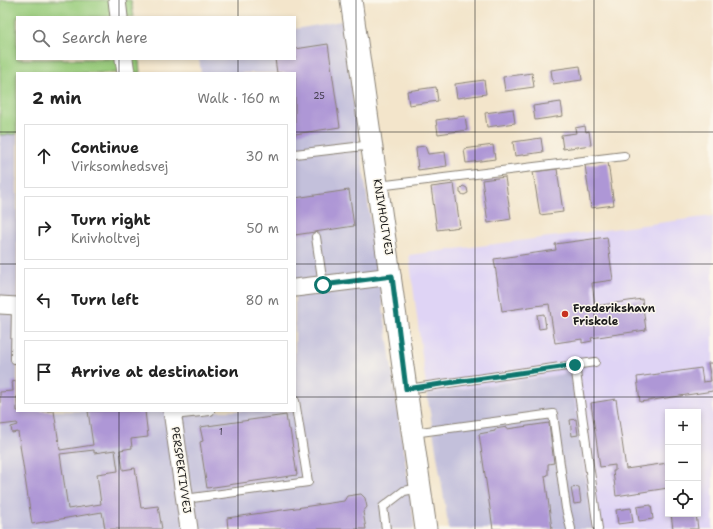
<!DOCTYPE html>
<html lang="en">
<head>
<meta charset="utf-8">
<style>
  :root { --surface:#fff; --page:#f6f6f6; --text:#222; --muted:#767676; --line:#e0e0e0 }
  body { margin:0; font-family:"Shantell Sans",sans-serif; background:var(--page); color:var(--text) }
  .controls { position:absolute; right:12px; bottom:12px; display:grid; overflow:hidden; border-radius:0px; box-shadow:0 2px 6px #0003 }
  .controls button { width:36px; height:36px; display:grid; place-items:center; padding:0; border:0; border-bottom:1px solid var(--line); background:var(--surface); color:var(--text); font:20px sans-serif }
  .stop { position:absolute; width:12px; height:12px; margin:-9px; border:3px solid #0f766e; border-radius:50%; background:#fff }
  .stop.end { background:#0f766e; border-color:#fff; box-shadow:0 1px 4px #0008 }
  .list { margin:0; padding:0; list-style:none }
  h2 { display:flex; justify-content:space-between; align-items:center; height:52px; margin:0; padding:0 16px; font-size:17px }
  h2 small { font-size:13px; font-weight:400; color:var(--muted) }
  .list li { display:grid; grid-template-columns:26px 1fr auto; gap:12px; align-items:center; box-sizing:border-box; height:64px; margin:0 8px 8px; padding:0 8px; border:1px solid var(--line); border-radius:0px }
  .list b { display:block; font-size:15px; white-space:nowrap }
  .list p { margin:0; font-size:13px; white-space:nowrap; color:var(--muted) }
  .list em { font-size:13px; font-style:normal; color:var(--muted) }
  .icon { flex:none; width:22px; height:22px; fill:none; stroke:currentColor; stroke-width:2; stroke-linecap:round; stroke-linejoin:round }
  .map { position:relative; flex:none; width:713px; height:529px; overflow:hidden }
  .search { position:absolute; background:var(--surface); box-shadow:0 2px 6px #0003; left:16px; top:16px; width:280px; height:44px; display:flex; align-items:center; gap:10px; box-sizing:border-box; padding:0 14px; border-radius:0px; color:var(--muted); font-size:15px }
  .panel { position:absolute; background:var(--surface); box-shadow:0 2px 6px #0003; left:16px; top:72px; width:280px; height:340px; border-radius:0px }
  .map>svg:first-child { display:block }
  .built { fill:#dfd4f5; fill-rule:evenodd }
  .industrial { fill:#c3c0db }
  .green { fill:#99cc7c; stroke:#5a744c }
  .building { fill:#ae97d6; fill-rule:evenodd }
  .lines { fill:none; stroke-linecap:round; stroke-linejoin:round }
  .service-casing { stroke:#888074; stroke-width:10 }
  .minor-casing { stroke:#888074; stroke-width:19 }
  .tertiary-casing { stroke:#888074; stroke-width:23 }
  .service { stroke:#fff; stroke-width:8 }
  .minor { stroke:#fff; stroke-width:17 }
  .tertiary { stroke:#fff; stroke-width:21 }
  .route { stroke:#0f766e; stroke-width:5 }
  .grid { fill:none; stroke:#1c1c1c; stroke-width:1; stroke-opacity:0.55 }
  .poi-dot { fill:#c8321e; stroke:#fbf7ec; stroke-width:1.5 }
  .labels { text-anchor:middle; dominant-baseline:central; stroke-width:3; stroke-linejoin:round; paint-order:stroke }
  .number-label { font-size:9px; fill:#403b4a }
  .street-label { font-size:11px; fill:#1c1c1c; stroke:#fbf7ec }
  .poi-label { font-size:11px; font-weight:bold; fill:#1c1c1c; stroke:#fbf7ec; text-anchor:start }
</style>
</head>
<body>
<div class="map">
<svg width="713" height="529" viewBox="0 0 713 529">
  <rect width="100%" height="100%" fill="#fbf7ec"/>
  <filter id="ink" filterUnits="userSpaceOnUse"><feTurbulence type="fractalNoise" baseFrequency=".025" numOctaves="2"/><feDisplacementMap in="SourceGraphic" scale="8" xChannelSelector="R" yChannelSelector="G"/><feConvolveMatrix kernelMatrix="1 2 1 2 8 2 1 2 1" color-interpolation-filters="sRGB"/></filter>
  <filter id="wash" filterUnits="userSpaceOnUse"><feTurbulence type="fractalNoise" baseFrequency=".012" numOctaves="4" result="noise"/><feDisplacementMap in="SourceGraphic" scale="16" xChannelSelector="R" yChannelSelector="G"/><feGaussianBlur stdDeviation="0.9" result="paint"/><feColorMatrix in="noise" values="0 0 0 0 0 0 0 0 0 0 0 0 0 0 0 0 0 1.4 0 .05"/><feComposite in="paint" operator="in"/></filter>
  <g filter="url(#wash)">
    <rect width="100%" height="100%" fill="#f3e5cb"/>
    <path class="built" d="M713,216V529H592L571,373L427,394L409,255ZM668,412H698V514H668Z"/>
    <path class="industrial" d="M342,21L415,529H0V135L17,134V411H295V73H201L199,59H295V29Z
      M571,373L592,529H449L427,394Z"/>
    <path class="green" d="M0,0H131L134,17H17V59H139L140,73H17V134L0,135Z"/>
    <g id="blocks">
      <path class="building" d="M328,44L340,127L295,134V73H277L275,59H295V49Z
        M580,66L582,80L553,84L551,70Z
        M532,73L534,87L505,91L503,77Z
        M484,80L486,94L457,98L455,84Z
        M436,87L438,101L409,105L407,91Z
        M561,102L563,116L535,120L533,106Z
        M513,109L515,123L487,127L485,113Z
        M465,116L467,130L438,134L436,120Z
        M585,126L586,132L589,131L591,145L563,149L561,135L576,133L575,128Z
        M541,138L543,152L515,156L513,142Z
        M493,145L495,159L466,163L464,149Z
        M425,146L428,154L445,152L447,166L418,170L416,149L417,147Z
        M608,162L614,205L591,208L585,165Z
        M557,169L563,212L540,215L533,172Z
        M505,177L511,219L488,223L482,180Z
        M454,184L460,227L437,230L431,187Z
        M463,186L467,188L468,193L464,195L460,193V189Z
        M349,190L354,226L295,235V198Z
        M607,237L613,280L592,283L595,306L642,299L646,330L591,338L592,341L582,343V339L555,343L549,304L502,311L494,259L556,250L555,244Z
        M544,314L546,328L539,329L537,315Z
        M708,363H713V391L640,402L637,377L701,368L703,382L711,381Z
        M17,381V411H54L60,450L93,445L88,411H145L148,437L131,439L132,448L120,450L123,470L135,468L141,508L158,506L162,529H105L102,512L32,524L18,432L12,433L11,427L18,425L17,423L0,425V392L13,391L12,382ZM94,450V453L115,450L118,471L97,474L101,504L68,509L60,454Z
        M616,399L626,469L668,463V488L616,496L613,471H615V465L600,467L591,403Z
        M286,415L288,429H290L297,475L207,488L200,442L203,441L200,427Z
        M576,419L578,435L572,436L570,420Z
        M549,423L554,463L548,464V475L545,476L552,529H493L479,434L495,431V429L507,427V429Z
        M579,487L581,503L574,504L571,488Z
        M361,494L365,498L367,507L363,512L366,529H228L227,518L344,501L347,496Z
        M651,505L653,519L639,521L637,507Z
        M631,508L633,522L618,524L616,510Z
        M671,514H696L698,529H673Z"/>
    </g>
  </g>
  <g filter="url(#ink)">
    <use href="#blocks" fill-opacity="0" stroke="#888074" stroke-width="1"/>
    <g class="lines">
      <defs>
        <path id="service" d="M295,154L372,145
          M378,186L624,156
          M316,237L323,285
          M16,306L15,359L17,358
          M575,365L598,529
          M407,389L595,362
          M173,415L210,411
          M413,433L553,414L566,508L571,529
          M185,499L308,482L295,401
          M386,529L383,507L404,491L420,488"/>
        <path id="minor" d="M117,0L119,17
          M124,59L126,73
          M295,288L392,276
          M0,305L17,306
          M172,411L189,529"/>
        <path id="tertiary" d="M351,0L426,529"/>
      </defs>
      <use href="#service" class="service-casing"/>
      <use href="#minor" class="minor-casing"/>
      <use href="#tertiary" class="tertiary-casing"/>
      <use href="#service" class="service"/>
      <use href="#minor" class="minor"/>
      <use href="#tertiary" class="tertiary"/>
    </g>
  </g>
  <g class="lines" filter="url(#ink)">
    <path class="route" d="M323,285L392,276L406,389L575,365"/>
  </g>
  <path class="grid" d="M119,0V17M238,0V17M356,0V529M475,0V529M594,0V529M119,59V73M238,59V73M0,132H17M295,132H713M0,264H17M295,264H713M0,397H17M295,397H713M119,411V529M238,411V529"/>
  <circle class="poi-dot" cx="565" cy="314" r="4"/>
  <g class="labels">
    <g class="number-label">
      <text x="319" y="96">25</text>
      <text x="221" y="432">1</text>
    </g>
    <g class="street-label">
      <text transform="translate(383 217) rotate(81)">KNIVHOLTVEJ</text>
      <text transform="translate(181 470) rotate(82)">PERSPEKTIVVEJ</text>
    </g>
    <g class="poi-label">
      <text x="573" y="308">Frederikshavn<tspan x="573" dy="13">Friskole</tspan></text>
    </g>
  </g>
</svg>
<div class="controls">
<button>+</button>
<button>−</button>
<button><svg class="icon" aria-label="locate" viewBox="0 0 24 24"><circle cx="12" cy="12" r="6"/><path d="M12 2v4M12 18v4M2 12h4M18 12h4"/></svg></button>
</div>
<div class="stop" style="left:323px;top:285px"></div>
<div class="stop end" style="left:575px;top:365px"></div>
<div class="search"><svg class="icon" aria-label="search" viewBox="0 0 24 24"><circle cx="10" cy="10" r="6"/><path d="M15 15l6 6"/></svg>Search here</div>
<section class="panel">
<h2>2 min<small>Walk · 160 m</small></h2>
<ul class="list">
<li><svg class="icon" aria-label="ahead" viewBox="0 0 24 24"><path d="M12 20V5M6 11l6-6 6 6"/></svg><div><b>Continue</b><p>Virksomhedsvej</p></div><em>30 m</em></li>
<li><svg class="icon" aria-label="right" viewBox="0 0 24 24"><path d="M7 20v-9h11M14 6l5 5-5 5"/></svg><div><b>Turn right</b><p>Knivholtvej</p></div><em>50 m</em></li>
<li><svg class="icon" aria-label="left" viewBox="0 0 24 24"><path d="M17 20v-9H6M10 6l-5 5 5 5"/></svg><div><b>Turn left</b></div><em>80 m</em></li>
<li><svg class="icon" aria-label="arrive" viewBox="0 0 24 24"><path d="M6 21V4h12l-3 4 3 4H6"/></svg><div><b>Arrive at destination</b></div></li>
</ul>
</section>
</div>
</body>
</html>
